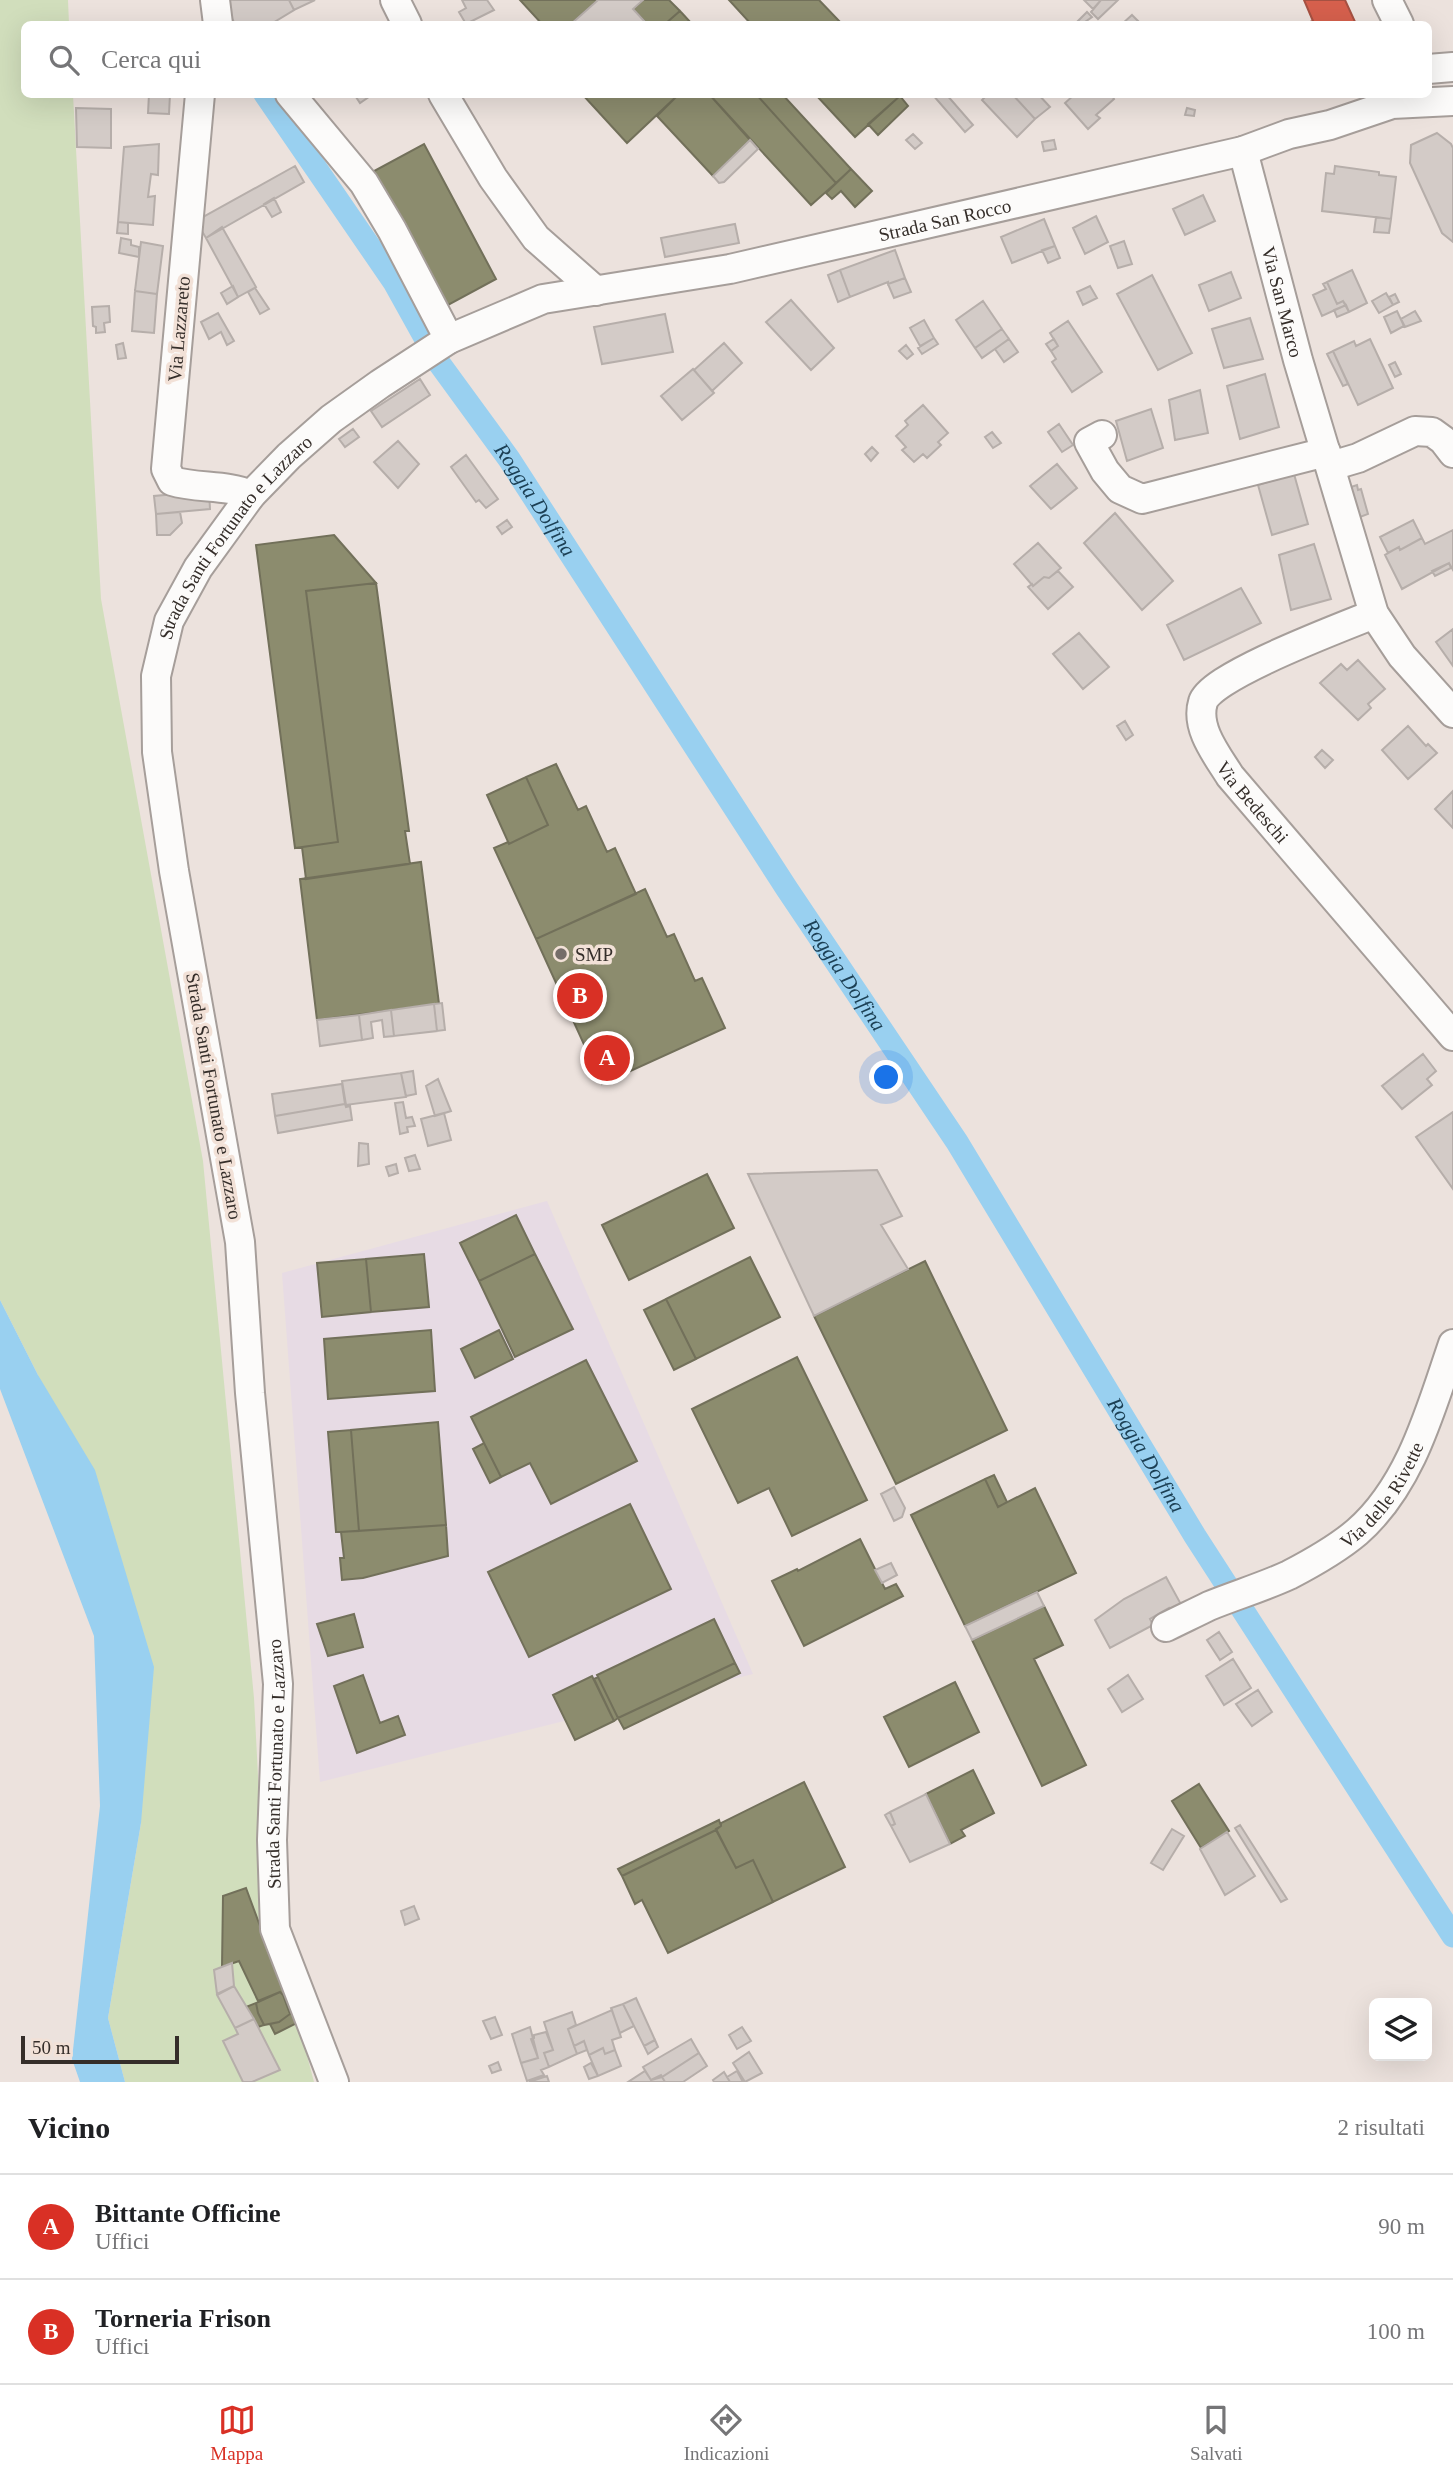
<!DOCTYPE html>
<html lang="it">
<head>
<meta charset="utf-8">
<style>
  :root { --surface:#fff; --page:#f2f2f2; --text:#202124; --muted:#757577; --line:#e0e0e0; --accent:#d93025 }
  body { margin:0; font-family:"Times New Roman",serif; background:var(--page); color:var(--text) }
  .controls { position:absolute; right:21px; bottom:21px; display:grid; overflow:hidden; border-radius:10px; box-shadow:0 7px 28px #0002 }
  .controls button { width:63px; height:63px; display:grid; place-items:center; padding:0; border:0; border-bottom:2px solid var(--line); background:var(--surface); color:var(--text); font:35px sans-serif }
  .scale { position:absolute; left:21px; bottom:18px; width:158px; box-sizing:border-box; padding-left:7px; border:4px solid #352e2a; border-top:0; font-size:19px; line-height:24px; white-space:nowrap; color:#352e2a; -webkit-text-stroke:5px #f2e1d7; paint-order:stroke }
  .you { position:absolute; left:887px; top:1078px; width:24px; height:24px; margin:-18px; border:5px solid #fff; border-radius:50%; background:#1a73e8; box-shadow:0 0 0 10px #1a73e833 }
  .badge { display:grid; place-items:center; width:46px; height:46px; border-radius:50%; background:var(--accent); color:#fff; font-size:23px; font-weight:700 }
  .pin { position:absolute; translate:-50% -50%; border:4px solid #fff; box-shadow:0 2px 7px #0006 }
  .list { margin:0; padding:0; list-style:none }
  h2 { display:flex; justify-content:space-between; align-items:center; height:91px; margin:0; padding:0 28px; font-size:30px }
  h2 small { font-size:23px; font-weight:400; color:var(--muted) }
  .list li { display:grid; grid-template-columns:46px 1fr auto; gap:21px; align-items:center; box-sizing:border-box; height:105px; padding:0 28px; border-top:2px solid var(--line) }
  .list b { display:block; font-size:26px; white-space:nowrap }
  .list p { margin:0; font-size:23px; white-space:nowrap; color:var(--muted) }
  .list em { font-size:23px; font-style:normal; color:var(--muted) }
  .icon { flex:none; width:38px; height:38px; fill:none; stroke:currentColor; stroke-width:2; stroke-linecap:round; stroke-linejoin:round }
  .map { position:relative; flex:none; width:1453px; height:2082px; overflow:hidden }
  .search { position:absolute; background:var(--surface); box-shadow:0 7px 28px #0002; left:21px; right:21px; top:21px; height:77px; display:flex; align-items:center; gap:18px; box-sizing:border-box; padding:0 24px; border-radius:10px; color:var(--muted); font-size:26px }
  .sheet { height:301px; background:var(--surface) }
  nav { display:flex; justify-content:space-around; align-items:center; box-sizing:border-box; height:98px; border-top:2px solid var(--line); background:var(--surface); font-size:19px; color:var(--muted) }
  nav a { display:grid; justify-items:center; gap:4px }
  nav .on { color:var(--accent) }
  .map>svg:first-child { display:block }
  .industrial { fill:#e7dbe4 }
  .green { fill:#d1debc }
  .water { fill:#99d0f0 }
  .shops { fill:#d6604d; stroke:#a65142; stroke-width:2 }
  .industry { fill:#8c8c6e; stroke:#72705a; stroke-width:2 }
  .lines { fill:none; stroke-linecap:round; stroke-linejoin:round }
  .canal { stroke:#99d0f0; stroke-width:23 }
  .building { fill:#d3cbc7; stroke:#b6aeaa; stroke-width:2 }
  .minor-casing { stroke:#a69e9a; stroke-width:32 }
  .minor { stroke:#fcfbfa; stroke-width:28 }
  .poi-dot { fill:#756d69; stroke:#f2e1d7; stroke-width:2.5 }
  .labels { text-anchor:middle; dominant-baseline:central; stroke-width:7; stroke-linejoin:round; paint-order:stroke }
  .street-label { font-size:19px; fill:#352e2a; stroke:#f2e1d7 }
  .poi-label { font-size:19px; fill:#352e2a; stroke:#f2e1d7; text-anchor:start }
  .water-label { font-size:21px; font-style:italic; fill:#1c4055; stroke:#f2e1d7 }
</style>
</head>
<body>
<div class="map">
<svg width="1453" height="2082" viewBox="0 0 1453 2082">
  <rect width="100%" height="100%" fill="#ece2dd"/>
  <path class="industrial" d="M547,1201L753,1674L320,1782L282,1273Z"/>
  <path class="green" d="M0,0H68L69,24H24V94L73,95L101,599L203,1161L254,1698L264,1893L314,2082H125L108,2018L141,1823L38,1375L0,1300Z"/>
  <path class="water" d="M0,1300L38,1375L95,1470L154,1667L141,1823L108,2018L125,2082H80L72,2059L100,1806L94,1636L0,1389Z"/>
  <path class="shops" d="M1304,0H1345L1356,24H1304L1313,21Z"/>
  <path class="industry" d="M520,0H598L571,24H542Z
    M643,0H669L680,11L665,24H647L633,9Z
    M729,0H819L842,24H751Z
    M680,11L692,24H665Z
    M582,94H679L627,143Z
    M679,94H709L750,140L713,176L657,116Z
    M709,94H756L836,183L811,205Z
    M756,94H782L851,169L836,183Z
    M815,94H902L855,137Z
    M900,96L908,106L878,135L868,124Z
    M424,144L496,279L437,311L365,176Z
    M851,169L872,191L855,207L841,191L832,199L826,193Z
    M334,535L376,583L306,591L338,842L295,848L256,545Z
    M376,583L409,831H405L410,864L306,879L302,847L338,842L306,591Z
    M556,764L578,810L586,806L607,852L615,848L636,894L536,939L494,848L508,842L509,844L548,825L526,777Z
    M526,777L548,825L509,844L487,795Z
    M421,862L439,1004L317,1020L300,879Z
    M645,889L667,937L674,934L695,981L702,978L725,1028L602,1084L536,939Z
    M707,1174L734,1228L629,1280L602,1225Z
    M516,1215L535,1254L479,1281L460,1243Z
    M424,1254L429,1307L371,1312L366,1259Z
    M535,1254L573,1329L515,1357L479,1281Z
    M750,1257L780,1317L696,1359L666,1299Z
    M366,1259L371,1312L322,1317L317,1263Z
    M925,1261L1007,1430L896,1484L814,1316Z
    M666,1299L696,1359L674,1370L644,1310Z
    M431,1330L435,1391L328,1399L324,1339Z
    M499,1330L513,1359L475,1378L461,1349Z
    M797,1357L867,1500L792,1536L769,1488L738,1503L692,1409Z
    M586,1360L637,1461L551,1504L530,1463L501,1477L471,1417Z
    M438,1422L446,1525L359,1531L351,1430Z
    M351,1430L359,1531L336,1532L328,1432Z
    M484,1443L501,1477L490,1483L473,1449Z
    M994,1475L1007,1502L998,1507L985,1479Z
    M985,1479L998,1507L1035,1488L1076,1573L965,1626L911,1515Z
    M630,1504L671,1589L529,1657L488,1572Z
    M446,1525L448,1556L363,1578L342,1580L340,1558H344L341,1532Z
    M860,1539L885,1589L896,1584L903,1596L804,1646L772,1581L797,1569L798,1571Z
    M1044,1606L1063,1645L1034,1659L1086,1765L1042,1786L972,1640Z
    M354,1614L363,1647L328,1656L317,1624Z
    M714,1619L735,1663L618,1718L597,1675Z
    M735,1663L740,1673L624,1729L618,1718Z
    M363,1675L380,1723L398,1716L405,1735L357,1753L334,1686Z
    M592,1676L614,1721L575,1740L553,1695Z
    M598,1677L618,1718L614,1721L594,1679Z
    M955,1682L979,1732L909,1767L884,1717Z
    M973,1770L994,1813L961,1830L965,1836L950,1844L926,1794Z
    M804,1782L845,1867L773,1902L753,1860L736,1868L716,1829L721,1826V1823Z
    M1199,1784L1229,1831L1201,1848L1172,1801Z
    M719,1820L721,1826L716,1830L622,1876L618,1869Z
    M716,1830L736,1868L753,1860L773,1902L668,1953L642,1900L635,1904L622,1876Z
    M246,1888L295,2021V2024L275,2034L270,2024L279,2022L290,2014L283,1995L280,1992L258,2001L239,1961L222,1967L223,1896Z
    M280,1992L283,1995L290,2014L279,2022L264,2025L258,2013L256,2003Z
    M256,2003L258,2013L264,2025L258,2027L246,2007Z"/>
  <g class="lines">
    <path class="canal" id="s1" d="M265,94L394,282L439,363L509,459L787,889L957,1142L1195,1536L1453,1936"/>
  </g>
  <path class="building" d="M222,0H289L294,10L271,24H235Z
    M289,0H315L294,10Z
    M462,0H487L494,10L466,24L459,12L466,8Z
    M598,0H643L633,9L647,24H571Z
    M1084,0H1101L1093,9Z
    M1101,0H1118L1098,19L1091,12Z
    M1087,12L1092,17L1082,24L1078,21Z
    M1132,15L1140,23L1122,24Z
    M170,94L169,114L148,113L149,94Z
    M354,94H373L360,103Z
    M932,94H946L973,125L965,132Z
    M988,94H1012L1035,119L1017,137L982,100Z
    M1012,94H1038L1050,107L1035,119Z
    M1075,94H1111L1114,99L1096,115L1100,118L1088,129L1065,103Z
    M76,108L111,109V148L77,147Z
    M1187,108L1195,110L1194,116L1185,115Z
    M1437,133L1451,144L1453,148V242L1442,233L1410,163L1411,145Z
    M913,134L922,143L915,149L906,140Z
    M750,140L758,149L724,182L719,183L713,176Z
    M1054,140L1056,149L1044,151L1042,142Z
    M159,144L158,175L151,174L148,197L155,196L153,225L118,222L124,147Z
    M295,166L304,182L206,238L196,221Z
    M1335,166L1379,172V175L1396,177L1391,219L1322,211L1326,173L1334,174Z
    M1203,195L1215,221L1185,235L1173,209Z
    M274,198L281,212L272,217L264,204Z
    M1096,216L1108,242L1085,254L1073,228Z
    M1376,217L1391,219L1389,233L1374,232Z
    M1044,219L1055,246L1012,263L1001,237Z
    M118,222L128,223V234L117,233Z
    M735,224L739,243L665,257L661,238Z
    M222,227L256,287L238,297L206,238Z
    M121,238L131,240V245L139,247V257L119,253Z
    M1124,241L1132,264L1118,268L1110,246Z
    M141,242L163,246L157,294L135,291Z
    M1055,246L1060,258L1048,263L1042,250Z
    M895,250L905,278L888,284V282L850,297L840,270Z
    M840,270L850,297L838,302L828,275Z
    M1352,270L1367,303L1349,312L1343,301L1337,304L1327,282Z
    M1231,272L1241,298L1209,311L1199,285Z
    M1152,275L1192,353L1158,370L1117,294Z
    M905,278L911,292L894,298L888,284Z
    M1327,282L1337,304L1343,301L1346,305L1322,316L1313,295L1326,289L1323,284Z
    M233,286L238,297L227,304L221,293Z
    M1090,286L1097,298L1083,305L1077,292Z
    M255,288L269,309L260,314L248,292Z
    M135,291L157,294L154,333L132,331Z
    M1386,293L1393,305L1379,313L1372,301Z
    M1395,294L1399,302L1393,305L1389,297Z
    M791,300L834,348L811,370L766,322Z
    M983,301L1002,329L975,348L956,320Z
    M1346,305L1349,312L1337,317L1334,310Z
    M109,306L110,322L104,323L105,332L96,333V327L93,326L92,307Z
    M1397,311L1404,326L1391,333L1384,317Z
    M1415,311L1421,321L1405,327L1401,319Z
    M218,313L234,341L227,345L221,332L209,339L201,322Z
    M665,314L673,352L602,364L594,327Z
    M1250,318L1263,359L1224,368L1212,329Z
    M924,320L934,338L920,346L910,328Z
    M1068,321L1102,372L1072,392L1052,362L1056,359L1051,351L1058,346L1050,333Z
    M1002,329L1009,339L982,358L975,348Z
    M934,338L938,344L922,354L918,348Z
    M1009,339L1018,352L1004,362L995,349Z
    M1054,339L1058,346L1051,351L1046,344Z
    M1370,339L1393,388L1358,405L1333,351L1354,341L1356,346Z
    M123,343L126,358L118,359L116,345Z
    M724,343L742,363L712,391L694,370Z
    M906,345L913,354L907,359L899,351Z
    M1333,351L1348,384L1343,386L1327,354Z
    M1395,362L1401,374L1395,377L1389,365Z
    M693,369L714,393L682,420L661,396Z
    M1265,374L1279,427L1240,439L1227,386Z
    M420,379L430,395L382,427L371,411Z
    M1200,390L1208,433L1175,440L1169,400Z
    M923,405L948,433L938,442L941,445L927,458L923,454L914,462L902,450L906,447L896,436L908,425L905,421Z
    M1151,409L1163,448L1127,461L1116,421Z
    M1059,424L1073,445L1062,452L1048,432Z
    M353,429L359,437L345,447L339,439Z
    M992,432L1001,443L993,448L985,437Z
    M398,441L419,464L398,488L374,462Z
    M872,447L878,453L871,461L865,454Z
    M466,455L498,499L486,508L479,500L476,502L451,467Z
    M1057,464L1077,488L1051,509L1030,486Z
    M1294,474L1308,524L1272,535L1258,485Z
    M1357,485L1358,490L1361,489L1368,514L1355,519L1345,489Z
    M209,491L210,509L156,514L154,496Z
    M180,512L182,523L170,535H157L156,514Z
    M1115,513L1173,581L1142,610L1084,543Z
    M507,520L512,527L502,534L497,527Z
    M1413,520L1422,538L1400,550L1399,547L1388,553L1380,537Z
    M1453,530V570L1449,563L1402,589L1385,555L1399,547L1400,550L1422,538L1425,544Z
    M1038,543L1061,568L1049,578L1044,577L1033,586L1014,564Z
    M1314,544L1331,599L1291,610L1279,555Z
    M1449,563L1451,568L1435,576L1432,571Z
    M1058,571L1073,587L1048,609L1028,587L1032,584L1033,586L1044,577L1049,578Z
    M1241,588L1261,623L1184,660L1167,625Z
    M1453,629V666L1436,642Z
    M1079,633L1109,667L1083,689L1053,654Z
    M1358,660L1385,689L1368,704L1371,708L1358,720L1320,683L1341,664L1347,670Z
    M1125,721L1133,735L1126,740L1117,726Z
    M1408,726L1426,746L1428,744L1437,753L1408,779L1382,750Z
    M1322,750L1333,760L1325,768L1315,757Z
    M1453,791V828L1435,809Z
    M442,1003L445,1030L437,1031L434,1004Z
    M434,1004L437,1031L394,1036L391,1010Z
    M391,1010L394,1036L384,1037L382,1020L371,1022L373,1038L362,1040L359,1015Z
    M359,1015L362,1040L320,1046L317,1020Z
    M1423,1054L1436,1071L1427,1079L1432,1085L1402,1109L1382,1086Z
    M413,1071L416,1094L406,1096L401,1073Z
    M401,1073L406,1097L346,1105L342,1081Z
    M438,1079L451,1111L435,1116L426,1086Z
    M342,1084L345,1104L275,1116L272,1094Z
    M403,1102L406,1118L412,1117L415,1126L407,1127L408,1132L400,1134L395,1103Z
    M345,1104L346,1107L350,1106L352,1120L278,1133L275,1116Z
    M1453,1112V1189L1416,1137Z
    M444,1113L451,1140L428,1146L421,1119Z
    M359,1143L368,1144L369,1164L358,1166Z
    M415,1155L420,1169L409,1171L405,1158Z
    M396,1164L398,1173L389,1176L386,1167Z
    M877,1170L902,1216L881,1225L908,1269L814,1316L748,1174Z
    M894,1487L905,1508L902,1517L894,1521L881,1494Z
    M891,1563L897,1575L882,1583L875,1570Z
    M1166,1577L1183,1608L1172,1614L1169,1608L1150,1619L1153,1625L1110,1648L1095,1620L1124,1599Z
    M1037,1592L1044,1606L972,1640L965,1626Z
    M1219,1632L1232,1652L1220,1660L1207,1640Z
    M1233,1659L1251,1688L1224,1705L1206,1676Z
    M1128,1675L1143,1699L1122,1712L1108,1689Z
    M1258,1690L1272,1712L1252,1726L1236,1704Z
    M926,1794L950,1844L910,1862L891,1826L895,1824L890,1812Z
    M890,1812L895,1824L891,1826L885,1815Z
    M1240,1825L1287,1899L1281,1902L1235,1828Z
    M1172,1829L1184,1836L1163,1870L1151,1863Z
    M1227,1832L1255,1876L1225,1895L1200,1849Z
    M414,1906L419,1919L405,1925L401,1911Z
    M232,1963L234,1986L217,1994L214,1970Z
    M234,1986L254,2019L235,2028L217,1995Z
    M636,1998L655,2040L644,2046L623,2004Z
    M623,2004L634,2026L620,2033L611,2008Z
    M612,2010L621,2037L612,2040L615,2050L605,2054L603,2048L589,2055L584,2041L574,2046L568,2029Z
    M572,2012L576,2025L568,2029L577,2054L549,2067L544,2053L553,2050L544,2022Z
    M495,2017L502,2035L491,2039L483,2021Z
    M254,2019L280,2070L252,2082H243L223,2041L238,2034L235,2028Z
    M530,2027L538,2058L521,2063L512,2034Z
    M742,2027L751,2041L737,2049L729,2035Z
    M546,2032L553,2050L544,2053L549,2067L541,2070L544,2075L527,2081L521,2063L538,2058L531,2039L534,2038V2035Z
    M691,2039L699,2053L662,2077L651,2080L643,2067Z
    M655,2040L658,2047L648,2054L644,2046Z
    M584,2041L587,2050L577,2054L574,2046Z
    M603,2048L605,2054L615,2050L621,2066L598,2076L589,2055Z
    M749,2052L762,2073L745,2082L733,2063Z
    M699,2053L707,2066L683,2082H665L662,2077Z
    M498,2062L501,2070L492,2073L489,2066Z
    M591,2063L598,2076L589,2079L584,2067Z
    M645,2071L651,2080L661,2075L665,2082H628Z
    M737,2071L743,2082H730L727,2077Z
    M724,2072L730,2082H714L713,2080Z
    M547,2076L549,2082H529Z"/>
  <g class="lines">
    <defs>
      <g id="minor">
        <path d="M215,0L218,24"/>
        <path d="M395,0L407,24"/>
        <path d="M1387,0L1399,24"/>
        <path d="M1428,69L1453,67"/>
        <path d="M200,94L166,469L172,481C198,489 226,484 251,495"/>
        <path d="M290,94L364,183L392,230L449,339"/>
        <path d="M443,94L493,178L536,238L596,291"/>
        <path id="s2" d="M1243,151L1298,360L1374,614L1402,656L1453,713"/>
        <path d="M1102,435L1089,442L1105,471L1120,489L1142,499L1326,452"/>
        <path d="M1331,466L1358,458L1415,431L1432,432L1443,440L1453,453"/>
        <path id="s3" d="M1374,614C1345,626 1210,676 1203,702C1195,728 1217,755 1230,776L1453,1036"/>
        <path id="s4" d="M1166,1627C1180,1620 1195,1613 1209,1606C1236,1595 1263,1587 1289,1575C1312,1563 1337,1549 1357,1532C1411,1485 1431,1408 1453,1344"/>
        <path id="s5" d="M334,2082L275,1929L272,1840L278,1684L250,1393L240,1242L174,871L157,752L156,676L169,621L198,568L251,495L289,456L331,419L380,384L449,339L543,299L730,269L1243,151L1289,134L1330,125L1392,104L1453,101"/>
      </g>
    </defs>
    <use href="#minor" class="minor-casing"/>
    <use href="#minor" class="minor"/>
  </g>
  <circle class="poi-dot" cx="561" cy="954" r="7"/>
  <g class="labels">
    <g class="street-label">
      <text stroke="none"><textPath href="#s5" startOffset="2398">Strada San Rocco</textPath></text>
      <text stroke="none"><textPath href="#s2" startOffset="156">Via San Marco</textPath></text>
      <text transform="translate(179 329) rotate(-85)">Via Lazzareto</text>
      <text stroke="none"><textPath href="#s5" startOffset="1589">Strada Santi Fortunato e Lazzaro</textPath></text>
      <text stroke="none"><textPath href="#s3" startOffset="310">Via Bedeschi</textPath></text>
      <text transform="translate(214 1096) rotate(80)">Strada Santi Fortunato e Lazzaro</text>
      <text stroke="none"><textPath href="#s4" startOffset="259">Via delle Rivette</textPath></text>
      <text stroke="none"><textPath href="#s5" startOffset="329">Strada Santi Fortunato e Lazzaro</textPath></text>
    </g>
    <g class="poi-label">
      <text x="575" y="954">SMP</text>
    </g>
    <g class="water-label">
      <text stroke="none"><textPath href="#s1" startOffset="488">Roggia Dolfina</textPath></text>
      <text stroke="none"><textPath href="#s1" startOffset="1055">Roggia Dolfina</textPath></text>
      <text stroke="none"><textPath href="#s1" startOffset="1622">Roggia Dolfina</textPath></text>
    </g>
  </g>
</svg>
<div class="controls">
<button><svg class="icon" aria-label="layers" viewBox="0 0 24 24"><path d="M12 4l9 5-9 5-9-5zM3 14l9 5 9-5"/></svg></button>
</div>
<div class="scale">50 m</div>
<div class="you"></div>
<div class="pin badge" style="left:607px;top:1058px">A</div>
<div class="pin badge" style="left:580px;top:996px">B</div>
<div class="search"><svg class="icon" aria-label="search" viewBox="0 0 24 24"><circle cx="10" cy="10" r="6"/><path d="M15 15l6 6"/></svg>Cerca qui</div>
</div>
<section class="sheet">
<h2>Vicino<small>2 risultati</small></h2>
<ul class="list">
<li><span class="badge">A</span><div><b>Bittante Officine</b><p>Uffici</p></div><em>90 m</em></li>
<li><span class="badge">B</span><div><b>Torneria Frison</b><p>Uffici</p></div><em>100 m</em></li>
</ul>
</section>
<nav>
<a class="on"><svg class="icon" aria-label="map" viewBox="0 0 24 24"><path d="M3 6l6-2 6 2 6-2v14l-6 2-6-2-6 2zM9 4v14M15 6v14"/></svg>Mappa</a>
<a><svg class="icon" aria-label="directions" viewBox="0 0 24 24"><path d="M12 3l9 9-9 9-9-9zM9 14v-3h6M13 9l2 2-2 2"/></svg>Indicazioni</a>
<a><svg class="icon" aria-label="saved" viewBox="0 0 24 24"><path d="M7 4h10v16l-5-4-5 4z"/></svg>Salvati</a>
</nav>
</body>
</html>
